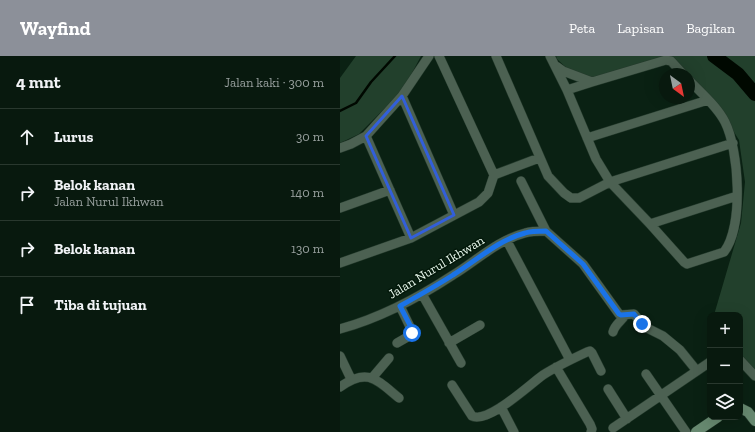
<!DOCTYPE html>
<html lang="id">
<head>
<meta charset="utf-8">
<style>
  :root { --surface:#08190e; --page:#16261c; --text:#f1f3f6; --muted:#98a09e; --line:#29382e; --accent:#8c9099 }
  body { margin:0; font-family:"Zilla Slab",serif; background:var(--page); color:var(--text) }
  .controls { position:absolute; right:12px; bottom:12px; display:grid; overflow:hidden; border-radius:8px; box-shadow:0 4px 16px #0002 }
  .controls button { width:36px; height:36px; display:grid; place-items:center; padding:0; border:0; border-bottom:1px solid var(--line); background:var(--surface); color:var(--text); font:20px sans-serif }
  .compass { position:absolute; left:319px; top:12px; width:36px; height:36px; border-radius:50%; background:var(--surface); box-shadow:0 4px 16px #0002; rotate:147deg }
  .stop { position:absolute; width:12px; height:12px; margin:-9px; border:3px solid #1a73e8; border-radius:50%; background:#fff }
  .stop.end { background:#1a73e8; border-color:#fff; box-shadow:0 1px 4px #0008 }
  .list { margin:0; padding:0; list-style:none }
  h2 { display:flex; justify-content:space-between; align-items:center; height:52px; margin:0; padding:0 16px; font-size:17px }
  h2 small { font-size:13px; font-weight:400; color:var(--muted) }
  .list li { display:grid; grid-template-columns:26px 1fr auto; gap:12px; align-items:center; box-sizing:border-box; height:56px; padding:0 16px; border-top:1px solid var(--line) }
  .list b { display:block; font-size:15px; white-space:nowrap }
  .list p { margin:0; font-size:13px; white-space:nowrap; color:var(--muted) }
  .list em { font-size:13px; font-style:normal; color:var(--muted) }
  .icon { flex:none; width:22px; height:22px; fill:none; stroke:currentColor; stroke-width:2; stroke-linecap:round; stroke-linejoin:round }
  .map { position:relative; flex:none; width:415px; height:376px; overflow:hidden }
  header { display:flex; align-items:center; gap:24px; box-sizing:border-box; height:56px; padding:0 20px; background:var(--accent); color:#fff }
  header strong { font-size:19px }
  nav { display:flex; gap:22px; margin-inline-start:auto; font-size:14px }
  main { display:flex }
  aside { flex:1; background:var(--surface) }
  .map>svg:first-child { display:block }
  .green { fill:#22402c }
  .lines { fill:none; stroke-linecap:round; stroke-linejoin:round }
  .stream { stroke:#000800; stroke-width:2.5 }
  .river { stroke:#000800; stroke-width:14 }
  .street-casing { stroke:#253b2d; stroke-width:10 }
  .secondary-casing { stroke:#253b2d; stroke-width:11 }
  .street { stroke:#4c6152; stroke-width:9 }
  .secondary { stroke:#678970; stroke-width:10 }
  .route { stroke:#1a73e8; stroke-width:5 }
  .marked { fill:none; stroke:#325fda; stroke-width:3; stroke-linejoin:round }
  .labels { text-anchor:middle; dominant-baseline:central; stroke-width:3; stroke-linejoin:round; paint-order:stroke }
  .street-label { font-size:13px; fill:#eaf9ee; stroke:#03180a }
</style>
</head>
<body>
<header>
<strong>Wayfind</strong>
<nav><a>Peta</a><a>Lapisan</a><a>Bagikan</a></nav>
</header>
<main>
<aside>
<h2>4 mnt<small>Jalan kaki · 300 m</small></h2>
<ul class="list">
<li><svg class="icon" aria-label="ahead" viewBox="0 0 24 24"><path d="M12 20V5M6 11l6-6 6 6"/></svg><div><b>Lurus</b></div><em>30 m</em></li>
<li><svg class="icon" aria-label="right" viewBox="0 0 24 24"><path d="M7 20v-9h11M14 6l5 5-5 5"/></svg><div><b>Belok kanan</b><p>Jalan Nurul Ikhwan</p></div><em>140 m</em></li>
<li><svg class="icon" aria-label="right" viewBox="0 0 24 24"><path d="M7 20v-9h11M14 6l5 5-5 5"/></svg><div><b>Belok kanan</b></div><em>130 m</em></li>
<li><svg class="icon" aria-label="arrive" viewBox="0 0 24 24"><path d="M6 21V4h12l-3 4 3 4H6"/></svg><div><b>Tiba di tujuan</b></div></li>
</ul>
</aside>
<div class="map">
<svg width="415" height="376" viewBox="0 0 415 376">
  <rect width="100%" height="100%" fill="#0a2113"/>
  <path class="green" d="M16,0H81L63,34L19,78L0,87V22Z
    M216,0H415V316L400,302V259H374L401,167L405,126L399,84L382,57L349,22V18H345L329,1L261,25L234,19L217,3Z"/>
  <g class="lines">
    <path class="stream" d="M0,55L16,47L31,26L55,0"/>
    <path class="river" d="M374,0L398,18L415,38"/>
    <defs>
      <path id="street" d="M99,0L154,119
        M156,0L208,120L224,137L231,142H239L270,126L393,87
        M210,0L227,34L256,103L270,126L310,168L344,206L347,208L384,196C404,170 399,94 385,66C377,50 361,37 349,24
        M216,10L223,15L252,26
        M227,34L252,26L326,4L331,5L343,18
        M62,40L114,159
        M26,80L71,182
        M247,82L368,44
        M0,92L11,88L26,80L62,40L89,0
        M181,125L206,175L243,208L279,258L281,259L294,258L305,271L323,280L340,294L357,315
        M0,152L50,134
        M310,168L397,140
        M167,185L230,304
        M0,207L71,182L139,146L148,137L154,119L199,102
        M82,238L121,307
        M0,273C40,262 78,242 113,219C136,205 158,184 185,177C191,175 199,175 206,175
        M273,276C275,268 282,265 285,259
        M57,287L71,279L72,275L60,250
        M109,287L140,269
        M0,300L11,323
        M400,304L415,320
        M216,311L250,368L252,373L251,376
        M306,318L346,376
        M32,322L49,302
        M112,329L132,360C148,368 189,329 203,319C217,310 232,303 247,296L250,295L252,297L261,315
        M0,331C28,311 37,324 59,342
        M268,333L287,363
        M161,351L174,376
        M273,372L370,306"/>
      <path id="secondary" d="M400,352L408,356L415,365
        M356,376L378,361"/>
    </defs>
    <use href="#street" class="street-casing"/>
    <use href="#secondary" class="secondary-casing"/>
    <use href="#street" class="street"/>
    <use href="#secondary" class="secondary"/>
  </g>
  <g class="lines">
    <path class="route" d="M72,277V273L60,250C78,240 96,230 113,219C136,205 158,184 185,177C191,175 199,175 206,175L243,208L279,258L281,259L294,258L302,268"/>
  </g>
  <path class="marked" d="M62,40L114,159L71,182L26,80Z"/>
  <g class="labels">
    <g class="street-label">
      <text transform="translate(96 211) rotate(-31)">Jalan Nurul Ikhwan</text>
    </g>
  </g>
</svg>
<div class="controls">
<button>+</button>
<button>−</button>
<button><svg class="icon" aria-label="layers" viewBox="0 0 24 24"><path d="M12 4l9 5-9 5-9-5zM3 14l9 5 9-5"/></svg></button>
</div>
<svg class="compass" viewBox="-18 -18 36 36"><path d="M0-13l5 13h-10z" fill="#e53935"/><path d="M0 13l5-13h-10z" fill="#98a09e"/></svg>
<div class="stop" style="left:72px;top:277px"></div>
<div class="stop end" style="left:302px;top:268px"></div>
</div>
</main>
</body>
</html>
